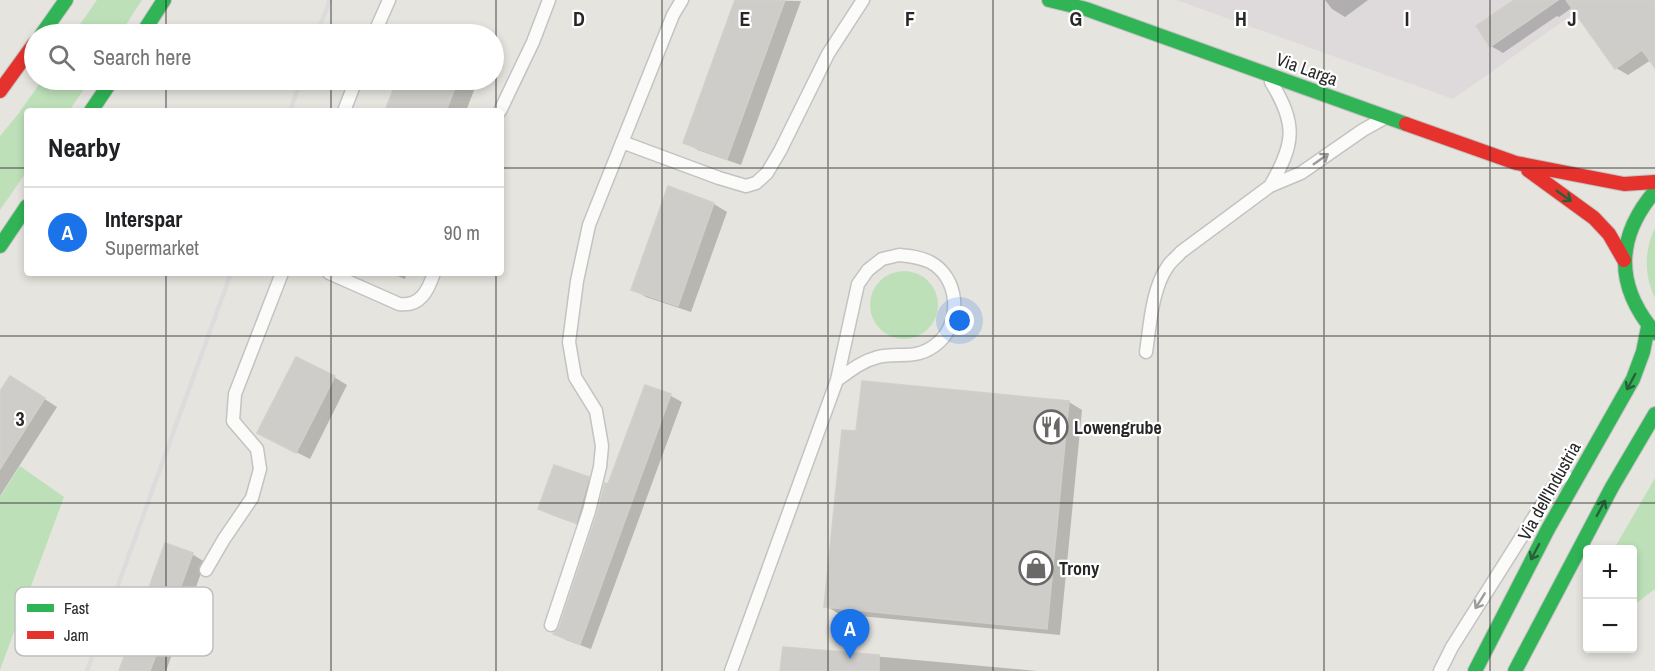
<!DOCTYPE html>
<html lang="en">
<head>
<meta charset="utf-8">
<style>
  :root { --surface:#fff; --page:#f2f2f2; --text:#202124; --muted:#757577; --line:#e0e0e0; --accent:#1a73e8 }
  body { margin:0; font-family:"Archivo Narrow",sans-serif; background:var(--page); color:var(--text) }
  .controls { position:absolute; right:18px; bottom:18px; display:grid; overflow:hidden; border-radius:6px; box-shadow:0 3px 9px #0003 }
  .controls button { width:54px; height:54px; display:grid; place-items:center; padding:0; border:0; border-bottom:2px solid var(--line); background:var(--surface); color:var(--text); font:30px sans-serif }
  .you { position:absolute; left:960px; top:321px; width:21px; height:21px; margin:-15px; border:4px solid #fff; border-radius:50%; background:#1a73e8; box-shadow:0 0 0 9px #1a73e833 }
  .badge { display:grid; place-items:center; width:39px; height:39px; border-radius:50%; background:var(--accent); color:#fff; font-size:20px; font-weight:700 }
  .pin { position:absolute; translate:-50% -50px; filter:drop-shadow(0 2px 3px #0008) }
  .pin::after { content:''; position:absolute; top:32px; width:21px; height:18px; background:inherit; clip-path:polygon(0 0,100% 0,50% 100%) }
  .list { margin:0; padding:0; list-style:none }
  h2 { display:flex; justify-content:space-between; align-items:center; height:78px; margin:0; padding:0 24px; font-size:26px }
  h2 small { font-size:20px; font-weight:400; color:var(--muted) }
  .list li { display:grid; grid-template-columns:39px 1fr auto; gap:18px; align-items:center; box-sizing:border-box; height:90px; padding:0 24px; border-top:2px solid var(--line) }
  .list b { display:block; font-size:22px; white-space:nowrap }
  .list p { margin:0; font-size:20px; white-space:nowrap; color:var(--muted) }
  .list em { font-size:20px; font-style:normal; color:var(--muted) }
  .icon { flex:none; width:33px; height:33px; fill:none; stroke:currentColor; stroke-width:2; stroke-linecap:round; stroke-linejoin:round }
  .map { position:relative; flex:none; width:1655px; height:671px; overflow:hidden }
  .search { position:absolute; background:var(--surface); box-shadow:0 3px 9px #0003; left:24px; top:24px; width:480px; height:66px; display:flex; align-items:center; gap:15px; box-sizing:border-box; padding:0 21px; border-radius:33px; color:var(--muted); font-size:22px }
  .panel { position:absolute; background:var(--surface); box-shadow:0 3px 9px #0003; left:24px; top:108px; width:480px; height:168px; border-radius:6px }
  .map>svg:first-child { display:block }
  .industrial { fill:#dedadc }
  .green { fill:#bde0b9 }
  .shadow { fill:#0003 }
  .building { fill:#cfcdc9; stroke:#d1cfca; stroke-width:1.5 }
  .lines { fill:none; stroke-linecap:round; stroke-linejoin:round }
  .lane-casing { stroke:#c4c2c3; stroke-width:15 }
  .fast-casing { stroke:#c4c2c3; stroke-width:16 }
  .jam-casing { stroke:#c4c2c3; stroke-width:16 }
  .lane { stroke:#fbfbfa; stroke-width:12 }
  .fast { stroke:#30b455; stroke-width:14 }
  .jam { stroke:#e5322d; stroke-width:14 }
  .rail { stroke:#dddcdd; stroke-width:4.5 }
  .oneway { stroke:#9c9c9b }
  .oneway2 { stroke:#2b5f39 }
  .grid { fill:none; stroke:#272727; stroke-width:1.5; stroke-opacity:0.55 }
  .labels { text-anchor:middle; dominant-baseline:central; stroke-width:4.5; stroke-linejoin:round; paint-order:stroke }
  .street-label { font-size:18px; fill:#272727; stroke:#fff }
  .poi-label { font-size:18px; font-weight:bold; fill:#272727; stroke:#fff; text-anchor:start }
  .key { fill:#fff; stroke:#bebebe; stroke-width:1.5 }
  .key-label { font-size:16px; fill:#272727 }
  .grid-label { font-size:20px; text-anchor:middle; font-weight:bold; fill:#272727; stroke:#fff; stroke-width:4.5; stroke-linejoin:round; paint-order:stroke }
</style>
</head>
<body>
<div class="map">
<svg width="1655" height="671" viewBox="0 0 1655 671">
  <rect width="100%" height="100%" fill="#e6e4de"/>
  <path class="industrial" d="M1176,0H1593L1453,99Z"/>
  <path class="green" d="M97,0H142L120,34H73Z
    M42,80H90L69,111H27V171L0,210V136L19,113Z
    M1655,228V298C1644,276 1644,250 1655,228Z
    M870 305a34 34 0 1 1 68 0a34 34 0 1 1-68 0Z
    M20,466L64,497L0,670V497Z
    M1655,478V589L1634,605L1632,603V550L1614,549Z"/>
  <path class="shadow" d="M736,0L801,1L741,165L698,150L685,142Z
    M1325,0H1368L1345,17L1332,9Z
    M1517,0H1655V66L1651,60L1628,75L1616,68L1573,7L1559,17L1557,16L1503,53L1491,46Z
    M398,80H478L466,111H387Z
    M668,188L714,204L727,212L691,312L646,297L633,289Z
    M390,273H407L405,279Z
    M334,377L347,385L310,459L272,440Z
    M23,385L57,407L0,496V394Z
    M646,386L671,396L682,402L591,649L566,640L556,634L560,628L598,514Z
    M1069,402L1082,410L1060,635L839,614L826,606L858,433Z
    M588,479L597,484L585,527L549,514L540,509Z
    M192,554L205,562L166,671H121Z
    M784,648L1037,671H782Z"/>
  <path class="building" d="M735,0H785L727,159L683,143Z
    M1514,0H1558L1490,47L1476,26Z
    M1566,0H1655V68L1642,50L1615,69Z
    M397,80H458L446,111H385Z
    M668,186L714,203L678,306L631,290Z
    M296,357L335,376L296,453L257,433Z
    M10,376L45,398L0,469V391Z
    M862,381L1069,401L1047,629L824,607L842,430L856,431Z
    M645,385L671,394L580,644L553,634L559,628L597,514L605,483L608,484Z
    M554,465L589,477L576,523L538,509Z
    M165,543L193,553L150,671H119Z
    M783,647L879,655V671H780Z"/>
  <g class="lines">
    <defs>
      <path id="lane" d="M374,34L389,0
        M344,111L356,80
        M500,111L533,42L549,0
        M622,142L719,178L746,186L756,183L767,173L780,151L828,54L863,0
        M1270,186C1295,144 1297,124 1271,82
        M899,255C910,256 920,257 930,262C959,277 962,321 939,342C918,361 901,352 878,357C862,361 850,371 837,380L858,284L868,270L882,259Z
        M329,273L399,304C420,307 428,291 434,273
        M1146,352C1150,325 1152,288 1168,266C1171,261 1177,257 1181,252L1270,186L1301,173L1363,130L1381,120
        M206,570L224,539L252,498L260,469L257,449L233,421L235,394L282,273
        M551,625L589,511L600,467L602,446L596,411L575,377L569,342L577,281L589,225L673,15L682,0
        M731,671L837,380
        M1440,671L1452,647L1553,487L1565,474"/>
      <path id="fast" d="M1049,0L1086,9L1406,124
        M42,34L66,0
        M142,34L164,0
        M91,111L112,80
        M1655,191C1615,238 1615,286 1655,333
        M0,246L27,206
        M1475,671L1548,529L1633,379L1643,352L1648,327
        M1515,671L1612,487L1655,414"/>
      <path id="jam" d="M0,91L34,44
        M1406,124L1516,163L1624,184L1655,182
        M1528,170L1594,218L1609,234L1624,260"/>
    </defs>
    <use href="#lane" class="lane-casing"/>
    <use href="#fast" class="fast-casing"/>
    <use href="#jam" class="jam-casing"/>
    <use href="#lane" class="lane"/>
    <use href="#fast" class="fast"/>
    <use href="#jam" class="jam"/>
    <path class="rail" d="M317,34L330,0
      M290,111L301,80
      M87,671L231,273"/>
  </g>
  <defs><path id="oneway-shaft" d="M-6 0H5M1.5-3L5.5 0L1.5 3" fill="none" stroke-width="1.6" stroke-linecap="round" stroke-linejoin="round" transform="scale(1.5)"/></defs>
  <g class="oneway">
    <use href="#oneway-shaft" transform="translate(1321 159) rotate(-35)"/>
    <use href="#oneway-shaft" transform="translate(1480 601) rotate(122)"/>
  </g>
  <g class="oneway2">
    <use href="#oneway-shaft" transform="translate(1564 196) rotate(35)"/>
    <use href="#oneway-shaft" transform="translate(1631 382) rotate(118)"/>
    <use href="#oneway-shaft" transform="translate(1601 508) rotate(-62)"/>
    <use href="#oneway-shaft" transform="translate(1535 552) rotate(118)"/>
  </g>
  <path class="grid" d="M166,0V34M331,0V34M496,0V111M662,0V671M828,0V671M993,0V671M1158,0V671M1324,0V671M1490,0V671M166,80V111M331,80V111M0,168H27M501,168H1655M166,273V671M331,273V671M496,273V671M0,336H1655M0,503H1655"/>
  <defs>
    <symbol id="restaurant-ring" viewBox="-11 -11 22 22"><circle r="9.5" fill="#fff" stroke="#6a6967" stroke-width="1.5"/><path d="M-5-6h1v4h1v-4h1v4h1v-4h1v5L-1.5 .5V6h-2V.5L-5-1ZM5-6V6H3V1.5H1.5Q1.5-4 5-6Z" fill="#6a6967"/></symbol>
    <symbol id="shop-ring" viewBox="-11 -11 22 22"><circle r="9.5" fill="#fff" stroke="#6a6967" stroke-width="1.5"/><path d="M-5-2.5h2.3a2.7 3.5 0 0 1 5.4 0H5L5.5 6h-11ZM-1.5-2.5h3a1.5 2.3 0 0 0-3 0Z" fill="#6a6967"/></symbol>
  </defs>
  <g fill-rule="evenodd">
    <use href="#restaurant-ring" x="1032" y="408" width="38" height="38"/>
    <use href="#shop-ring" x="1017" y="549" width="38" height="38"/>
  </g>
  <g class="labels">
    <g class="street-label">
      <text transform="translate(1307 69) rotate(20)">Via Larga</text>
      <text transform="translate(1549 491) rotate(-61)">Via dell'Industria</text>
    </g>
    <g class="poi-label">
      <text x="1074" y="427">Lowengrube</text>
      <text x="1059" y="568">Trony</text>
    </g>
  </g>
  <rect x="15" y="587" width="198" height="69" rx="9" class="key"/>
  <rect x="27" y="604" width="27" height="8" fill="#30b455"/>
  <rect x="27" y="631" width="27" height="8" fill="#e5322d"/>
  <g class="key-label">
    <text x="64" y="614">Fast</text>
    <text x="64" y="641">Jam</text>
  </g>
  <g class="grid-label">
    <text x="579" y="26">D</text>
    <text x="745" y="26">E</text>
    <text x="910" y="26">F</text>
    <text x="1076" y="26">G</text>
    <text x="1241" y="26">H</text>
    <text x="1407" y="26">I</text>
    <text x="1572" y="26">J</text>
    <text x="20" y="426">3</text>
  </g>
</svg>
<div class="controls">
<button>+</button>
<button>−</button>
</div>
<div class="you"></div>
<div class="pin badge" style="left:850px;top:659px">A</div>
<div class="search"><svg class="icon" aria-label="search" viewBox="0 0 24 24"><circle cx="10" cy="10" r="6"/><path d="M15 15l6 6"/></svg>Search here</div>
<section class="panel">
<h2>Nearby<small></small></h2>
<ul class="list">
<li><span class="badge">A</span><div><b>Interspar</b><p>Supermarket</p></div><em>90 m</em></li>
</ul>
</section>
</div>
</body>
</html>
